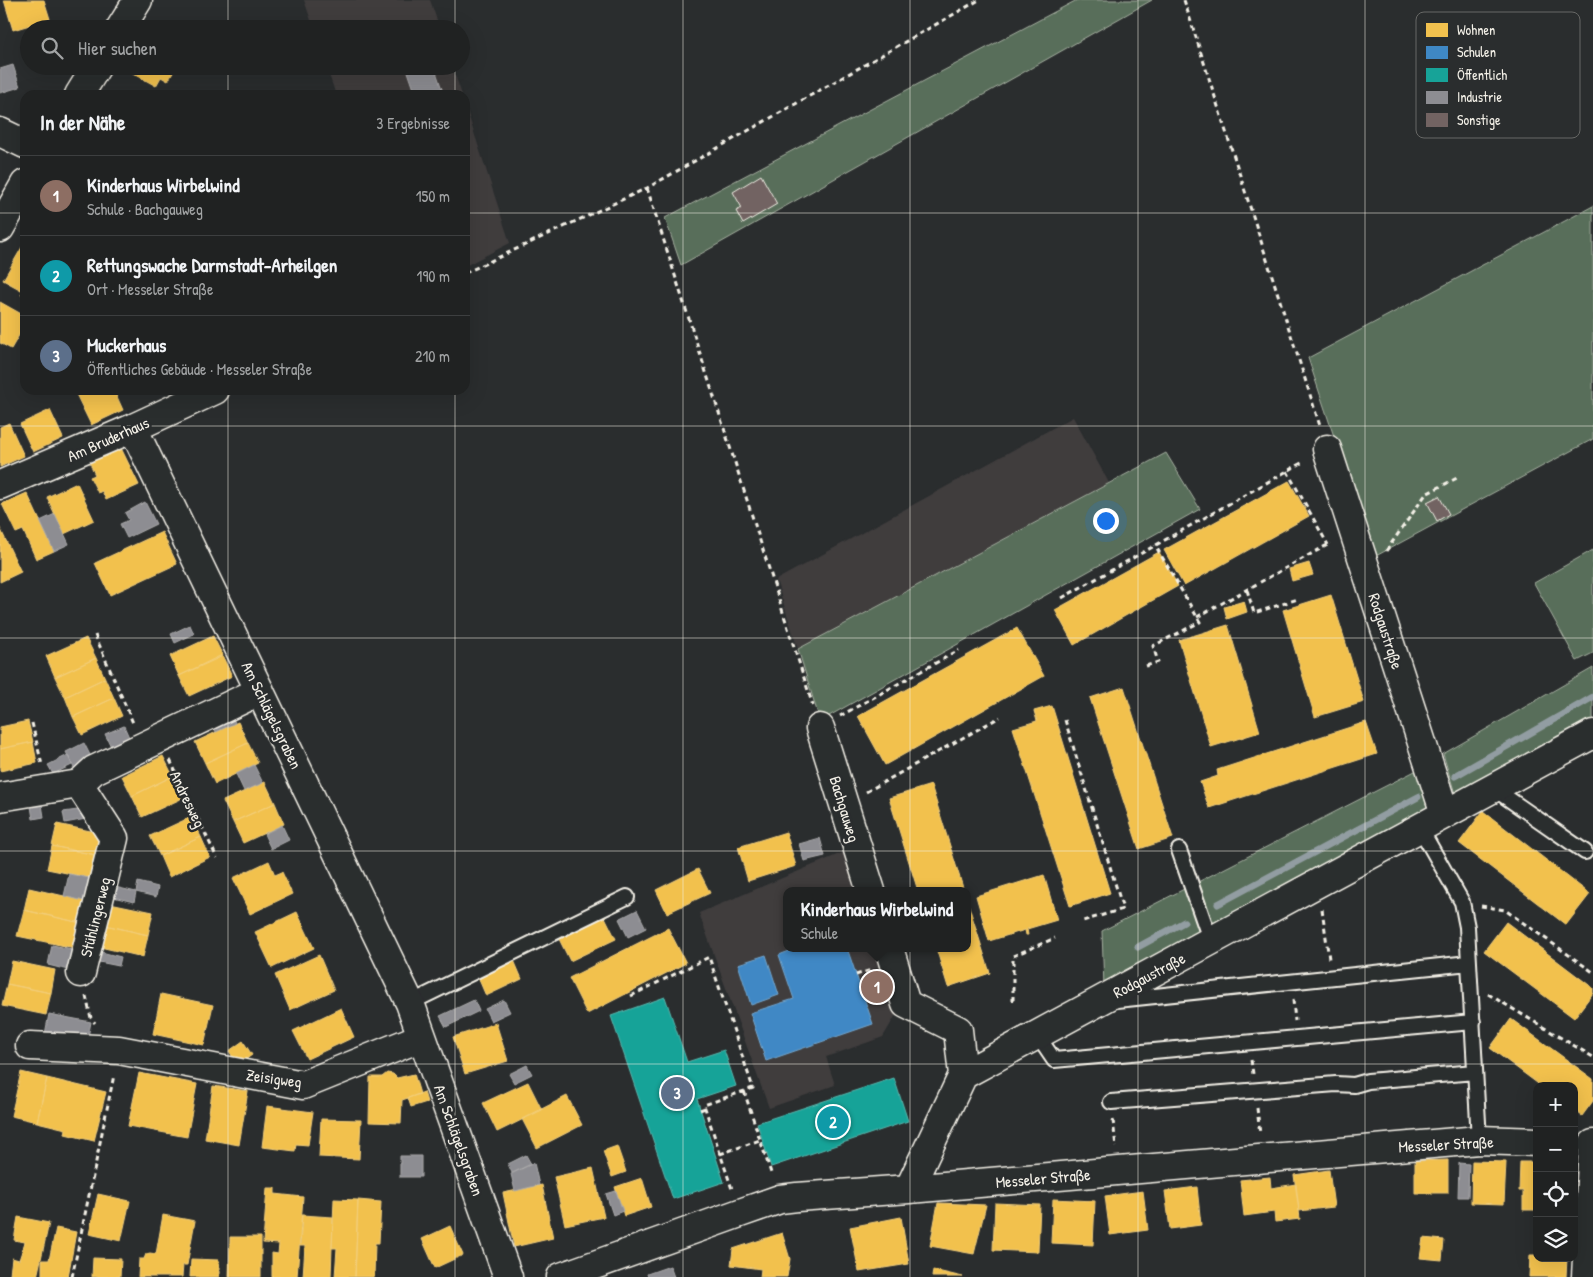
<!DOCTYPE html>
<html lang="de">
<head>
<meta charset="utf-8">
<style>
  :root { --surface:#202222; --page:#2d2f2f; --text:#f1f3f6; --muted:#a2a4a5; --line:#3d3f40; --accent:#2563eb }
  body { margin:0; font-family:"Patrick Hand",sans-serif; background:var(--page); color:var(--text) }
  .controls { position:absolute; right:15px; bottom:15px; display:grid; overflow:hidden; border-radius:10px; box-shadow:0 5px 20px #0002 }
  .controls button { width:45px; height:45px; display:grid; place-items:center; padding:0; border:0; border-bottom:1px solid var(--line); background:var(--surface); color:var(--text); font:25px sans-serif }
  .you { position:absolute; left:1105px; top:520px; width:18px; height:18px; margin:-12px; border:4px solid #fff; border-radius:50%; background:#1a73e8; box-shadow:0 0 0 8px #1a73e833 }
  .badge { display:grid; place-items:center; width:32px; height:32px; border-radius:50%; background:var(--accent); color:#fff; font-size:16px; font-weight:700 }
  .pin { position:absolute; translate:-50% -50%; border:2px solid #fff; box-shadow:0 1px 5px #0006 }
  .popup { position:absolute; left:783px; top:887px; width:188px; height:65px; box-sizing:border-box; display:grid; place-content:center; border-radius:10px; background:var(--surface); filter:drop-shadow(0 1px 4px #0005); font-size:16px; white-space:nowrap; color:var(--muted) }
  .popup b { font-size:19px; color:var(--text) }
  .popup::after { content:''; position:absolute; left:50%; top:100%; margin-left:-10px; border:10px solid transparent; border-top-color:var(--surface) }
  .list { margin:0; padding:0; list-style:none }
  h2 { display:flex; justify-content:space-between; align-items:center; height:65px; margin:0; padding:0 20px; font-size:21px }
  h2 small { font-size:16px; font-weight:400; color:var(--muted) }
  .list li { display:grid; grid-template-columns:32px 1fr auto; gap:15px; align-items:center; box-sizing:border-box; height:80px; padding:0 20px; border-top:1px solid var(--line) }
  .list b { display:block; font-size:19px; white-space:nowrap }
  .list p { margin:0; font-size:16px; white-space:nowrap; color:var(--muted) }
  .list em { font-size:16px; font-style:normal; color:var(--muted) }
  .icon { flex:none; width:28px; height:28px; fill:none; stroke:currentColor; stroke-width:2; stroke-linecap:round; stroke-linejoin:round }
  .map { position:relative; flex:none; width:1593px; height:1277px; overflow:hidden }
  .search { position:absolute; background:var(--surface); box-shadow:0 5px 20px #0002; left:20px; top:20px; width:450px; height:55px; display:flex; align-items:center; gap:12px; box-sizing:border-box; padding:0 18px; border-radius:28px; color:var(--muted); font-size:19px }
  .panel { position:absolute; background:var(--surface); box-shadow:0 5px 20px #0002; left:20px; top:90px; width:450px; height:305px; border-radius:15px }
  .map>svg:first-child { display:block }
  .built { fill:#403d3e; fill-rule:evenodd }
  .green { fill:#586e5a; stroke:#a6b0a1 }
  .homes { fill:#f2c14e; stroke:#f3cf7c }
  .schools { fill:#3f88c5; stroke:#75a8d0 }
  .public { fill:#17a398; stroke:#59bab0 }
  .industry { fill:#8d8d92; stroke:#acabac }
  .lines { fill:none; stroke-linecap:round; stroke-linejoin:round }
  .stream { stroke:#929da2; stroke-width:7 }
  .building { fill:#726362; stroke:#f4f1e8 }
  .service-casing { stroke:#f4f1e8; stroke-width:18 }
  .minor-casing { stroke:#f4f1e8; stroke-width:31 }
  .path { stroke:#f4f1e8; stroke-width:3; stroke-dasharray:5 4; stroke-linecap:butt }
  .service { stroke:#2a2d2e; stroke-width:14 }
  .minor { stroke:#2a2d2e; stroke-width:28 }
  .grid { fill:none; stroke:#f4f1e8; stroke-width:1; stroke-opacity:0.55 }
  .labels { text-anchor:middle; dominant-baseline:central; stroke-width:5; stroke-linejoin:round; paint-order:stroke }
  .street-label { font-size:16px; fill:#f4f1e8; stroke:#2a2d2e }
  .key { fill:#2a2d2e; stroke:#676866; stroke-width:1 }
  .key-label { font-size:14px; fill:#f4f1e8 }
</style>
</head>
<body>
<div class="map">
<svg width="1593" height="1277" viewBox="0 0 1593 1277">
  <rect width="100%" height="100%" fill="#2a2d2e"/>
  <filter id="ink" filterUnits="userSpaceOnUse"><feTurbulence type="fractalNoise" baseFrequency=".02" numOctaves="2"/><feDisplacementMap in="SourceGraphic" scale="10" xChannelSelector="R" yChannelSelector="G"/><feConvolveMatrix kernelMatrix="1 2 1 2 8 2 1 2 1" color-interpolation-filters="sRGB"/></filter>
  <g filter="url(#ink)">
    <path class="built" d="M304,0H430L440,29H314Z
      M326,66H452L462,95H336Z
      M465,105L510,243L465,266Z
      M1073,417L1109,483L798,649L776,580Z
      M849,850L862,891H787V948H797L779,955L794,999L751,1013L767,1061L873,1024L847,948H881L900,1008L883,1037L826,1057L835,1085L769,1108L699,913ZM766,955L779,995L751,1005L738,965Z"/>
    <path class="green" d="M1077,0H1152L681,265L665,218Z
      M1593,206V439L1374,557L1308,358Z
      M1166,453L1200,509L820,721L798,649Z
      M1593,550V653L1577,661L1534,583Z
      M1593,668V722L1457,800L1443,754Z
      M1417,770L1429,814L1104,988L1102,931Z"/>
    <path class="homes" d="M4,0H44L50,19L13,30Z
      M132,66H177L168,81L161,77L156,86L129,71Z
      M25,242V297L21,295L23,291L3,280Z
      M0,302L25,316V325L11,349L0,343Z
      M74,390H114L123,410L91,425Z
      M50,410L63,438L33,452L20,424Z
      M9,423L24,456L0,467V427Z
      M121,448L139,485L106,500L102,491L98,493L90,477L95,475L90,463Z
      M1289,481L1309,516L1184,586L1164,550Z
      M77,483L94,520L64,534L47,497Z
      M27,493L54,551L36,559L23,530L16,533L2,504Z
      M0,528L21,572L0,582Z
      M162,532L177,564L110,595L95,563Z
      M1159,552L1178,586L1074,645L1055,610Z
      M1309,563L1313,575L1292,581L1289,569Z
      M1331,595L1364,702L1315,717L1283,610Z
      M1244,601L1247,612L1227,619L1224,607Z
      M1228,625L1260,732L1211,747L1179,640Z
      M1017,628L1044,676L885,765L858,716Z
      M213,636L223,656L179,676L170,656Z
      M86,638L96,658L55,677L46,656Z
      M222,655L232,676L189,696L179,676Z
      M96,658L105,678L65,697L55,677Z
      M105,678L114,698L73,717L65,697Z
      M1124,687L1173,838L1139,849L1090,698Z
      M114,698L122,716L82,735L73,717Z
      M1052,706L1110,893L1070,906L1013,728L1037,721L1034,711Z
      M28,721L33,742L0,749V727Z
      M238,722L248,743L205,763L195,742Z
      M1366,722L1377,754L1209,808L1200,782L1218,776L1217,770Z
      M33,742L37,763L0,771V749Z
      M248,743L258,763L215,784L205,763Z
      M163,756L173,776L132,796L122,776Z
      M173,776L183,798L142,817L132,796Z
      M265,782L275,803L233,822L223,801Z
      M931,785L964,891H918L889,798Z
      M275,803L284,824L243,843L233,822Z
      M1483,811L1590,894L1566,925L1459,843Z
      M191,817L201,837L160,856L150,836Z
      M57,824L100,833L96,855L52,846Z
      M786,832L796,866L748,881L738,847Z
      M201,837L210,857L169,877L160,856Z
      M52,846L96,855L91,878L47,869Z
      M269,861L275,875L282,872L292,894L250,914L233,878Z
      M698,869L710,893L667,913L656,890Z
      M1044,875L1057,920L1027,929L1028,935H1026L1025,930L989,941L976,896Z
      M29,888L86,901L81,923L24,910Z
      M967,900L990,973L948,987L936,948H967Z
      M110,903L153,912L148,935L105,925Z
      M24,910L81,923L75,948L17,936Z
      M297,912L314,948L272,968L255,932Z
      M603,913L616,939L570,961L557,935Z
      M1506,922L1593,988V993L1574,1018L1484,951Z
      M105,925L148,935L143,957L100,947Z
      M668,928L686,963L587,1014L569,978Z
      M319,955L334,990L290,1010L275,975Z
      M513,958L522,979L486,996L477,975Z
      M12,961L55,970L51,993L7,984Z
      M7,984L51,993L46,1015L2,1006Z
      M161,994L213,1005L204,1045L153,1034Z
      M341,1008L354,1037L307,1059L293,1031Z
      M1511,1019L1593,1079V1101L1582,1116L1574,1110V1086H1541L1490,1048Z
      M496,1023L508,1061L465,1074L453,1037Z
      M243,1041L252,1055L238,1065L229,1051Z
      M21,1072L47,1078L37,1122L11,1116Z
      M139,1073L197,1084L187,1137L128,1126Z
      M387,1073L393,1074L397,1078L414,1074L420,1094L402,1100L401,1123L369,1122L370,1077H382Z
      M47,1078L106,1092L94,1141L65,1134L66,1129L37,1122Z
      M528,1082L542,1110L497,1132L483,1103Z
      M213,1086L248,1091L239,1145L205,1139Z
      M424,1092L427,1102L411,1107L408,1098Z
      M567,1096L582,1125L537,1148L522,1119Z
      M267,1106L313,1112L308,1145L296,1144L295,1151L262,1147Z
      M321,1119L361,1120L359,1159L319,1157Z
      M617,1146L626,1172L612,1177L603,1151Z
      M1448,1160V1193H1415V1161Z
      M1472,1161L1506,1162L1504,1204L1471,1203Z
      M1520,1162H1537V1210H1523V1191H1519Z
      M593,1168L604,1217L565,1225L554,1177Z
      M1329,1170L1334,1207L1299,1211L1294,1175Z
      M1270,1177L1271,1188L1296,1184L1300,1219L1275,1222L1274,1212L1244,1216L1240,1180Z
      M642,1178L651,1207L624,1216L615,1187Z
      M542,1185L553,1238L514,1247L503,1193Z
      M1197,1187L1201,1225L1170,1229L1165,1191Z
      M267,1188H275V1194L303,1197L297,1277H272V1253L278,1254L279,1244L263,1243Z
      M1143,1191L1148,1230L1110,1235L1105,1196Z
      M98,1194L130,1201L121,1241L89,1234Z
      M334,1199L358,1200L355,1277H335L337,1248H332Z
      M1053,1199L1095,1201L1093,1245L1051,1243Z
      M358,1200L381,1202L379,1243H375L374,1277H355Z
      M938,1203L986,1205L974,1254L930,1246Z
      M995,1203L1040,1205L1038,1252L993,1250Z
      M163,1215L195,1221L187,1265H183L182,1277H138L139,1259H144L146,1254L150,1253L156,1254Z
      M302,1215L333,1217L331,1277H303L305,1246H300Z
      M18,1217L49,1223L37,1277H13L14,1274H10L12,1258L19,1260L25,1242L14,1240Z
      M901,1217L909,1264L859,1272L850,1227Z
      M450,1226L463,1255L435,1268L422,1239Z
      M56,1228L76,1232L68,1277H42V1260H49Z
      M782,1233L790,1259L787,1277H760L761,1269L731,1265L733,1249Z
      M230,1237H261V1277H229Z
      M1423,1238L1444,1240L1442,1260L1420,1258Z
      M1530,1255H1537V1258H1567L1566,1277H1529Z
      M93,1258L121,1259L120,1277H92Z
      M191,1259L219,1260V1277H190Z
      M933,1270L963,1277H932Z"/>
    <path class="schools" d="M797,948H847L873,1024L766,1061L750,1013L794,999L779,955Z
      M766,955L779,995L751,1005L738,964Z"/>
    <path class="public" d="M665,997L687,1062L724,1050L736,1086L697,1099L724,1182L673,1199L611,1016Z
      M894,1078L908,1121L771,1167L757,1123Z"/>
    <path class="industry" d="M13,65L20,87L0,93V69Z
      M406,66H434L444,95H416Z
      M145,502L156,524L127,538L120,524L129,520L125,513Z
      M55,514L69,544L54,551L40,521Z
      M190,625L194,634L175,643L171,634Z
      M231,714L235,723L216,732L212,723Z
      M124,726L132,744L114,753L105,734Z
      M84,743L93,761L75,770L66,752Z
      M68,755L72,765L53,774L48,765Z
      M254,765L263,783L244,791L236,774Z
      M41,798L44,817L33,819L30,800Z
      M85,809L86,819L65,823L63,812Z
      M282,825L289,840L271,849L264,834Z
      M820,838L825,856L804,861L799,844Z
      M69,874L89,878L84,901L64,896Z
      M138,882L158,887L156,897L136,892Z
      M115,887L136,892L134,902L113,897Z
      M637,910L646,928L628,937L619,919Z
      M52,945L72,949L68,970L48,965Z
      M101,952L121,957L119,966L99,962Z
      M474,1000L479,1011L446,1027L440,1016Z
      M504,1000L510,1012L491,1021L485,1009Z
      M49,1014L91,1022L87,1042L45,1034Z
      M527,1065L532,1074L514,1083L509,1074Z
      M526,1155L531,1164L512,1173L508,1164Z
      M400,1156H421V1177H400Z
      M534,1163L539,1185L515,1191L511,1174Z
      M1459,1163L1469,1164L1468,1197H1458Z
      M616,1191L623,1211L613,1215L606,1194Z
      M670,1266L674,1277H648L647,1274Z"/>
    <g class="lines">
      <path class="stream" d="M1455,776L1593,697
        M1218,904L1418,797
        M1138,947L1184,922"/>
    </g>
    <path class="building" d="M761,175L777,204L743,224L736,211L742,208L733,192Z
      M1439,496L1449,514L1437,521L1427,502Z"/>
    <g class="lines">
      <defs>
        <path id="service" d="M1493,788L1585,852
          M1420,828L1462,902L1467,927L1479,1140
          M1179,850L1211,942
          M1117,1000L1469,963
          M410,1003L627,897
          M1037,1035L1054,1060L1473,1022
          M1111,1102L1336,1084L1354,1085L1368,1081L1475,1072"/>
        <path id="minor" d="M120,29L138,0
          M79,95L97,66
          M0,132L25,144
          M0,228L25,184
          M133,428L410,1003L508,1277
          M1327,449L1445,814
          M0,485L133,428L215,390
          M820,728L871,891
          M79,784L114,838L81,973
          M0,797L79,784L94,770L260,691
          M889,948L906,1004L958,1030L963,1075
          M30,1046L119,1050L303,1085L422,1037
          M909,1189L963,1075L1593,734
          M561,1277L740,1213L780,1199L797,1197L909,1189L1479,1140L1537,1142
          M1586,1277L1593,1144"/>
      </defs>
      <use href="#service" class="service-casing"/>
      <use href="#minor" class="minor-casing"/>
      <path class="path" d="M1184,0L1320,426
        M647,188L813,706
        M465,273L647,188L979,0
        M1287,471L1328,545
        M1386,551L1426,494L1457,478
        M1247,590L1254,613L1298,599
        M1062,598L1305,461
        M1197,617L1331,543
        M95,635L133,723
        M1146,666L1158,662L1153,646L1200,622L1155,545
        M840,716L959,650
        M1065,720L1123,909L1083,921
        M32,723L42,765
        M170,760L217,858
        M866,792L1000,717
        M1481,906L1505,910L1593,972
        M1322,909L1329,959
        M856,975L871,970
        M1488,994L1593,1057
        M86,996L91,1018L95,1023
        M631,996L709,957L753,1088L704,1105L732,1189
        M1293,1000L1295,1021
        M1013,1001V956L1055,938
        M1251,1060L1253,1074
        M744,1091L772,1176
        M1257,1108L1260,1134
        M700,1110L705,1108
        M1113,1120L1116,1147
        M720,1154L760,1140
        M72,1277L114,1075"/>
      <use href="#service" class="service"/>
      <use href="#minor" class="minor"/>
    </g>
  </g>
  <path class="grid" d="M228,0V29M455,0V29M683,0V1277M910,0V1277M1138,0V1277M1365,0V1277M228,66V95M455,66V95M0,213H25M465,213H1593M228,390V1277M455,390V1277M0,426H1593M0,638H1593M0,851H1593M0,1064H1593"/>
  <g class="labels">
    <g class="street-label">
      <text transform="translate(108 439) rotate(-24)">Am Bruderhaus</text>
      <text transform="translate(1386 631) rotate(72)">Rodgaustraße</text>
      <text transform="translate(272 715) rotate(64)">Am Schlägelsgraben</text>
      <text transform="translate(188 799) rotate(64)">Andresweg</text>
      <text transform="translate(845 809) rotate(73)">Bachgauweg</text>
      <text transform="translate(95 917) rotate(-76)">Stühlingerweg</text>
      <text transform="translate(1149 975) rotate(-28)">Rodgaustraße</text>
      <text transform="translate(274 1078) rotate(8)">Zeisigweg</text>
      <text transform="translate(459 1140) rotate(70)">Am Schlägelsgraben</text>
      <text transform="translate(1446 1144) rotate(-3)">Messeler Straße</text>
      <text transform="translate(1043 1178) rotate(-5)">Messeler Straße</text>
    </g>
  </g>
  <rect x="1416" y="12" width="164" height="126" rx="8" class="key"/>
  <rect x="1426" y="23" width="22" height="14" fill="#f2c14e"/>
  <rect x="1426" y="46" width="22" height="13" fill="#3f88c5"/>
  <rect x="1426" y="68" width="22" height="14" fill="#17a398"/>
  <rect x="1426" y="91" width="22" height="13" fill="#8d8d92"/>
  <rect x="1426" y="113" width="22" height="14" fill="#726362"/>
  <g class="key-label">
    <text x="1457" y="35">Wohnen</text>
    <text x="1457" y="57">Schulen</text>
    <text x="1457" y="80">Öffentlich</text>
    <text x="1457" y="102">Industrie</text>
    <text x="1457" y="125">Sonstige</text>
  </g>
</svg>
<div class="controls">
<button>+</button>
<button>−</button>
<button><svg class="icon" aria-label="locate" viewBox="0 0 24 24"><circle cx="12" cy="12" r="6"/><path d="M12 2v4M12 18v4M2 12h4M18 12h4"/></svg></button>
<button><svg class="icon" aria-label="layers" viewBox="0 0 24 24"><path d="M12 4l9 5-9 5-9-5zM3 14l9 5 9-5"/></svg></button>
</div>
<div class="you"></div>
<div class="pin badge" style="left:877px;top:987px;background:#8d6e63">1</div>
<div class="popup"><b>Kinderhaus Wirbelwind</b>Schule</div>
<div class="pin badge" style="left:833px;top:1122px;background:#0f9aa8">2</div>
<div class="pin badge" style="left:677px;top:1093px;background:#5c6f8a">3</div>
<div class="search"><svg class="icon" aria-label="search" viewBox="0 0 24 24"><circle cx="10" cy="10" r="6"/><path d="M15 15l6 6"/></svg>Hier suchen</div>
<section class="panel">
<h2>In der Nähe<small>3 Ergebnisse</small></h2>
<ul class="list">
<li><span class="badge" style="background:#8d6e63">1</span><div><b>Kinderhaus Wirbelwind</b><p>Schule · Bachgauweg</p></div><em>150 m</em></li>
<li><span class="badge" style="background:#0f9aa8">2</span><div><b>Rettungswache Darmstadt-Arheilgen</b><p>Ort · Messeler Straße</p></div><em>190 m</em></li>
<li><span class="badge" style="background:#5c6f8a">3</span><div><b>Muckerhaus</b><p>Öffentliches Gebäude · Messeler Straße</p></div><em>210 m</em></li>
</ul>
</section>
</div>
</body>
</html>
